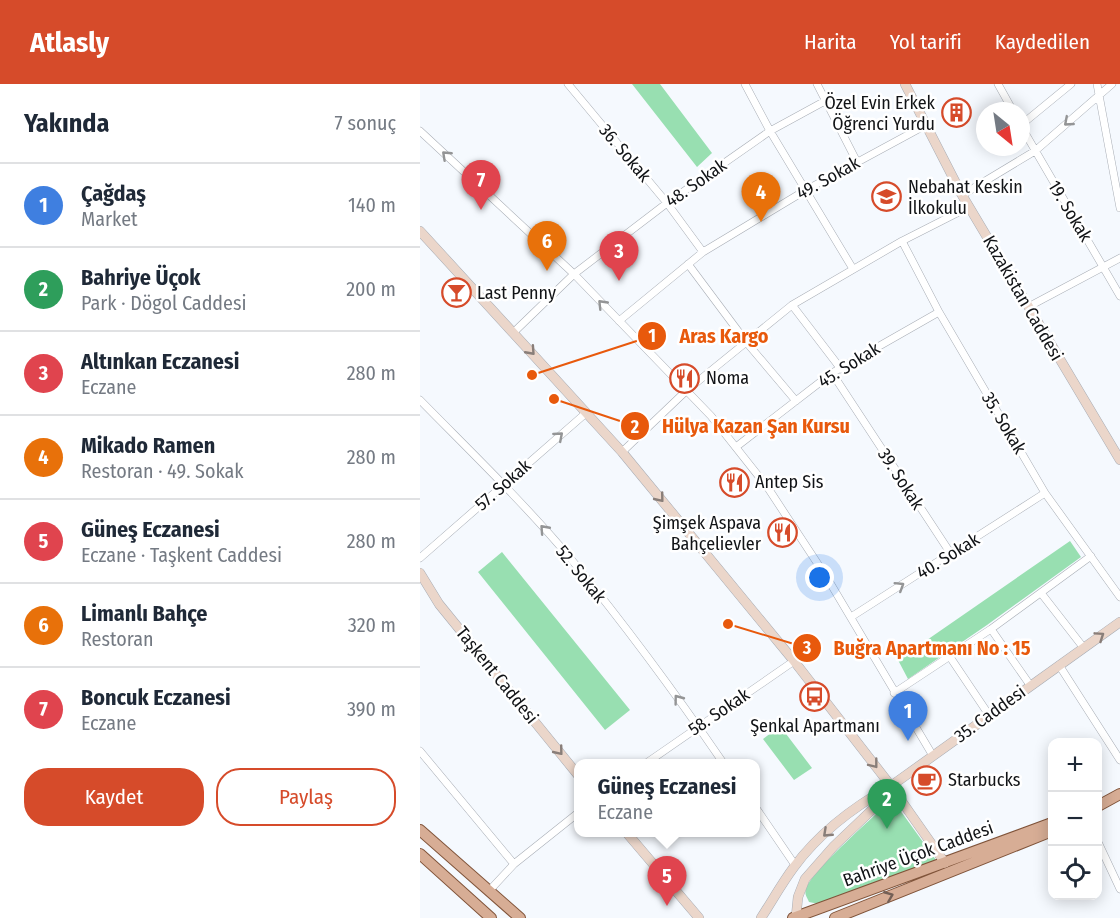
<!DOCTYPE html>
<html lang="tr">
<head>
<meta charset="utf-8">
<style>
  :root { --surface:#fff; --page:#f2f2f3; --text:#1f2937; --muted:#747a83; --line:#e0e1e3; --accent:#d64b2a }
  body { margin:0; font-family:"Fira Sans Condensed",sans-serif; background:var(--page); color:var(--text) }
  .controls { position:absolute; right:18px; bottom:18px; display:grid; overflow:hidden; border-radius:12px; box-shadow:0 3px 15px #0003 }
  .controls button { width:54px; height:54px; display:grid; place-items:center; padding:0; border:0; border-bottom:2px solid var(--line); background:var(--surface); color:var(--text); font:30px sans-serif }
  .compass { position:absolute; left:556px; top:18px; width:54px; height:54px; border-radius:50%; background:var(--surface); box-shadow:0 3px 15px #0003; rotate:150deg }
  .you { position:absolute; left:400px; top:494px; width:21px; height:21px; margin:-15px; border:4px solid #fff; border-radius:50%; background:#1a73e8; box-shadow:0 0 0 9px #1a73e833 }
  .badge { display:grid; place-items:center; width:39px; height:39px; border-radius:50%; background:var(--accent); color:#fff; font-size:20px; font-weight:700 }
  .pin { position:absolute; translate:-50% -50px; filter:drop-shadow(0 2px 3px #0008) }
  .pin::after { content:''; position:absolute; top:32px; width:21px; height:18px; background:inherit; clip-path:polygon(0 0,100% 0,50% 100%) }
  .popup { position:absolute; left:154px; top:675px; width:186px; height:78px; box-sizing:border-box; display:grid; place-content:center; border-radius:12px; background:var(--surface); filter:drop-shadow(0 2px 4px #0005); font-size:20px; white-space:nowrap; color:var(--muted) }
  .popup b { font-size:22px; color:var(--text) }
  .popup::after { content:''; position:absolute; left:50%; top:100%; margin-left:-12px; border:12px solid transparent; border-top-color:var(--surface) }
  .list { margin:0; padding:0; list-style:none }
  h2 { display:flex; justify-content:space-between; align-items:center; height:78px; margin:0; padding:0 24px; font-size:26px }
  h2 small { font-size:20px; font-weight:400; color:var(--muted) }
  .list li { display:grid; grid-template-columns:39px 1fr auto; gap:18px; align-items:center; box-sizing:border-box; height:84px; padding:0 24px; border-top:2px solid var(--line) }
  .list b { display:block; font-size:22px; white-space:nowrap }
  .list p { margin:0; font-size:20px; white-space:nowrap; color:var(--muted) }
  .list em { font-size:20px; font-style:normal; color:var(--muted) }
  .actions { display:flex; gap:12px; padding:18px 24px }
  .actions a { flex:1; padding:14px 0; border:2px solid var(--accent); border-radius:24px; text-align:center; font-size:21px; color:var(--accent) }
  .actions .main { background:var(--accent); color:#fff }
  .icon { flex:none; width:33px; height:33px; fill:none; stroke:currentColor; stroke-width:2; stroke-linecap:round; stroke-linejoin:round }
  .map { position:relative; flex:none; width:700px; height:834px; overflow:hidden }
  header { display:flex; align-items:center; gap:36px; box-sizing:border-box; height:84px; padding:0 30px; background:var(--accent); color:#fff }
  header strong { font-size:28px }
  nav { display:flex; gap:33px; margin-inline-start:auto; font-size:21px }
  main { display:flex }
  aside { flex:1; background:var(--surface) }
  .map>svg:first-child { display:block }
  .green { fill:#98dfb1 }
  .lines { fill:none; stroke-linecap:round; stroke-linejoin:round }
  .street-casing { stroke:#a8adb5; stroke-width:8 }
  .secondary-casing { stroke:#a8adb5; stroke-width:10 }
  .primary-casing { stroke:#80543a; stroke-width:12 }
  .street { stroke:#fff; stroke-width:7 }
  .secondary { stroke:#ebd6ca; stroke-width:9 }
  .primary { stroke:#d7ad95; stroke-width:10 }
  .oneway { stroke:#949596 }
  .oneway2 { stroke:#897e79 }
  .oneway3 { stroke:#746056 }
  .labels { text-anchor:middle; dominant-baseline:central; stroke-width:5; stroke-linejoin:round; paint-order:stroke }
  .poi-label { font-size:18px; fill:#111316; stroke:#fff; text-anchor:start }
  .street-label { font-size:18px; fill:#111316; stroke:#fff }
  .leader { fill:none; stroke:#e8590c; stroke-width:2 }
  .callout-dot { fill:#e8590c; stroke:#fff; stroke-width:2 }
  .mark-label { font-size:18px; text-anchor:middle; font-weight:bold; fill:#fff }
  .callout-label { font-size:20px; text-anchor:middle; font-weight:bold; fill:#e8590c; stroke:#fff; stroke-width:5; stroke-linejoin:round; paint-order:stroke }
</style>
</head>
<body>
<header>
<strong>Atlasly</strong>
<nav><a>Harita</a><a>Yol tarifi</a><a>Kaydedilen</a></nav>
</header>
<main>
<aside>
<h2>Yakında<small>7 sonuç</small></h2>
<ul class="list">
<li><span class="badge" style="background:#3f7fe0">1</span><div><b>Çağdaş</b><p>Market</p></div><em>140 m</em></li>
<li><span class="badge" style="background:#2e9e5b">2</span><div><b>Bahriye Üçok</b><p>Park · Dögol Caddesi</p></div><em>200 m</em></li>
<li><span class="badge" style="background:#e0444e">3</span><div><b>Altınkan Eczanesi</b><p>Eczane</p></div><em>280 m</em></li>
<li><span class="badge" style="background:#e8710a">4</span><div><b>Mikado Ramen</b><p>Restoran · 49. Sokak</p></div><em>280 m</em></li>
<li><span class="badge" style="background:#e0444e">5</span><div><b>Güneş Eczanesi</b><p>Eczane · Taşkent Caddesi</p></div><em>280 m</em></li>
<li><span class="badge" style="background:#e8710a">6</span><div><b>Limanlı Bahçe</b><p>Restoran</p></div><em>320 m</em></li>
<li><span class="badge" style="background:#e0444e">7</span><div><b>Boncuk Eczanesi</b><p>Eczane</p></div><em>390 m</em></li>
</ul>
<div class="actions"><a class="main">Kaydet</a><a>Paylaş</a></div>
</aside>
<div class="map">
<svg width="700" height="834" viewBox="0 0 700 834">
  <rect width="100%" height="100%" fill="#f5f9fe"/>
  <path class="green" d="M212,0H240L292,69L277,83Z
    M650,457L661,473L567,541L488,595L478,576Z
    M82,468L210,626L185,646L58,488Z
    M360,642L392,684L374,696L343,655Z
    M472,715L516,776L399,820L389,818C387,813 384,810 386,805C390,788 456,731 472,715Z"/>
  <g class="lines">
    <defs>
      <path id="street" d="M148,0L247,119L283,168
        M325,0L350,47L433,185
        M397,0L437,78
        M578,0L593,27
        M677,0L700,124
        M601,41L651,0
        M601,42L700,212
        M0,47L154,190L291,332L348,404L409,497L513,672
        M542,111L615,67L692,0
        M482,157L519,228L625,409L700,513
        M268,180L327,259L376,317
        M372,221L421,285
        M608,223L700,174
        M199,237L283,168L386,106L506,41
        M94,248L154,190L247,119L350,47L405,17
        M412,289L531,470
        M0,316C51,368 104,419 151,475C205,541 256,610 304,680
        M316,363L412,289L519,228
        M202,368L266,307L372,221L482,157L549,123
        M0,474L166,329
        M621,509L663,563
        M431,533L625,409
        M571,545L610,601
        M530,573L569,631
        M639,581L700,676
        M474,609L571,545L671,472
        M0,667L94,780
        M225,680L374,577
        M336,724L375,781
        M678,758L700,805
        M69,807L94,780L158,729"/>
      <path id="secondary" d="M485,0L542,111L700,376
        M0,147L202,368L374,577L471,702L525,779
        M0,489L19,520L158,691
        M206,748L279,834
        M376,833L378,813L385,795L414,762L456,722L468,706
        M341,834C352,817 362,799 374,783C399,749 435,722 471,702L700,538"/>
      <path id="primary" d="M678,722L700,710
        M0,746L100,834
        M0,770L71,834
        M373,834L632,739
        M415,834L632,747"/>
    </defs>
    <use href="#street" class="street-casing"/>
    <use href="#secondary" class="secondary-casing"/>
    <use href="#primary" class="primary-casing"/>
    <use href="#street" class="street"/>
    <use href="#secondary" class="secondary"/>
    <use href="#primary" class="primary"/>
  </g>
  <defs><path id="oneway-chevron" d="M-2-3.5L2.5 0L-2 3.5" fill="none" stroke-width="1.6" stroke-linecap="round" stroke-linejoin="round" transform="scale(1.5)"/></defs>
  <g class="oneway">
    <use href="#oneway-chevron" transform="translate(648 38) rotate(139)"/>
    <use href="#oneway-chevron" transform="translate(26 71) rotate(-137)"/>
    <use href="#oneway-chevron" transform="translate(182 220) rotate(-134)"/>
    <use href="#oneway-chevron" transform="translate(139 352) rotate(-41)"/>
    <use href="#oneway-chevron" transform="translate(124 445) rotate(-132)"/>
    <use href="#oneway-chevron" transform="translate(480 502) rotate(-32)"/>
    <use href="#oneway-chevron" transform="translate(258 615) rotate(-127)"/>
  </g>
  <g class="oneway2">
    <use href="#oneway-chevron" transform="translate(111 267) rotate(48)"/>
    <use href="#oneway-chevron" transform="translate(240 414) rotate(51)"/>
    <use href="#oneway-chevron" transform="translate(680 552) rotate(-34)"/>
    <use href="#oneway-chevron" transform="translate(139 667) rotate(51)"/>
    <use href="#oneway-chevron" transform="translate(454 680) rotate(52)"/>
    <use href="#oneway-chevron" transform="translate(407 749) rotate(137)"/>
  </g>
  <use class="oneway3" href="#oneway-chevron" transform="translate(469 812) rotate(-22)"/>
  <defs>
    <symbol id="building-ring" viewBox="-11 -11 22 22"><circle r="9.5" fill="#fff" stroke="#d64b2a" stroke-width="1.5"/><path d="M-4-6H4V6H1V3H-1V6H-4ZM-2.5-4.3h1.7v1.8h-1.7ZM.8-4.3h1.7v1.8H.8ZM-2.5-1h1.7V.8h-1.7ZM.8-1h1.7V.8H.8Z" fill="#d64b2a"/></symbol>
    <symbol id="school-ring" viewBox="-11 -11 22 22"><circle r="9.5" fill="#fff" stroke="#d64b2a" stroke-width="1.5"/><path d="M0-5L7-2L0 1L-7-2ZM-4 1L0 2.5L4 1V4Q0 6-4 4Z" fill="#d64b2a"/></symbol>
    <symbol id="bar-ring" viewBox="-11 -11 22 22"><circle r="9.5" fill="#fff" stroke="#d64b2a" stroke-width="1.5"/><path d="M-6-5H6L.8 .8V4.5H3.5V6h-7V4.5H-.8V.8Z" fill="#d64b2a"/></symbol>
    <symbol id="restaurant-ring" viewBox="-11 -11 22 22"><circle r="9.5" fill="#fff" stroke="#d64b2a" stroke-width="1.5"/><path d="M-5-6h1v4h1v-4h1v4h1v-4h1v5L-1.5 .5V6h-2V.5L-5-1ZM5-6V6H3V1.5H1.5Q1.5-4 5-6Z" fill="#d64b2a"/></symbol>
    <symbol id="bus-ring" viewBox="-11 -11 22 22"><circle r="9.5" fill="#fff" stroke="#d64b2a" stroke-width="1.5"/><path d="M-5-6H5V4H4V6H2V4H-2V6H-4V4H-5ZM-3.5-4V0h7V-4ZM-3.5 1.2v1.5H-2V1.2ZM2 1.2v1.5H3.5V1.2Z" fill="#d64b2a"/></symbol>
    <symbol id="cafe-ring" viewBox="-11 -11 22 22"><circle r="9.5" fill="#fff" stroke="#d64b2a" stroke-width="1.5"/><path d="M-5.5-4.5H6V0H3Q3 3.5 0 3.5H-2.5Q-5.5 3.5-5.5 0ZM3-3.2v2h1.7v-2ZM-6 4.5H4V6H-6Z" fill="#d64b2a"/></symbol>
  </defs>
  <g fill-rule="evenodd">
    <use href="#building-ring" x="520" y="12" width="33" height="33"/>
    <use href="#school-ring" x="450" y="96" width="33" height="33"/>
    <use href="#bar-ring" x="20" y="192" width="33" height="33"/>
    <use href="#restaurant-ring" x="248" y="278" width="33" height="33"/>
    <use href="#restaurant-ring" x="298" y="382" width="33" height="33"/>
    <use href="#restaurant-ring" x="346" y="432" width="33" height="33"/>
    <use href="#bus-ring" x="378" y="596" width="33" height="33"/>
    <use href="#cafe-ring" x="490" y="680" width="33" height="33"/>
  </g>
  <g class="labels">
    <g class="poi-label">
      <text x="515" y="19" text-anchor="end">Özel Evin Erkek<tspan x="515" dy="21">Öğrenci Yurdu</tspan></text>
      <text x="488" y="103">Nebahat Keskin<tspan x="488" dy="21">İlkokulu</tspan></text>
      <text x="57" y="209">Last Penny</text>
      <text x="286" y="294">Noma</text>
      <text x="335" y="398">Antep Sis</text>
      <text x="341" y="439" text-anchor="end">Şimşek Aspava<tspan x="341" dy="21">Bahçelievler</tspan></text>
      <text x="395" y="642" text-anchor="middle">Şenkal Apartmanı</text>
      <text x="528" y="696">Starbucks</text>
    </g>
    <g class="street-label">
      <text transform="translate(205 69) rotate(50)">36. Sokak</text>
      <text transform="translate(408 94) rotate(-29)">49. Sokak</text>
      <text transform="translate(276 99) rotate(-35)">48. Sokak</text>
      <text transform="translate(650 127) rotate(59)">19. Sokak</text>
      <text transform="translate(603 214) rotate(60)">Kazakistan Caddesi</text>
      <text transform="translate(429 281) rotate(-32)">45. Sokak</text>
      <text transform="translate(584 339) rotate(59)">35. Sokak</text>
      <text transform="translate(481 395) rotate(57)">39. Sokak</text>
      <text transform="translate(83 401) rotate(-41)">57. Sokak</text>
      <text transform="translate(528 472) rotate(-32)">40. Sokak</text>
      <text transform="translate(161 490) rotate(51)">52. Sokak</text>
      <text transform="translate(77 591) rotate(51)">Taşkent Caddesi</text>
      <text transform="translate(299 628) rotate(-34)">58. Sokak</text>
      <text transform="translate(570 630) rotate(-36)">35. Caddesi</text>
      <text transform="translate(498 770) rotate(-20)">Bahriye Üçok Caddesi</text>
    </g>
  </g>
  <path class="leader" d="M112 291L232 252M134 315L215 342M308 540L387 564"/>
  <g class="callout-dot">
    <circle cx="112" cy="291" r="6"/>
    <circle cx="134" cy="315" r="6"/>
    <circle cx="308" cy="540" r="6"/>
    <circle cx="232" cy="252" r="15"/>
    <circle cx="215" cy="342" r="15"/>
    <circle cx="387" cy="564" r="15"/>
  </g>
  <g class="mark-label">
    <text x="232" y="258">1</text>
    <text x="215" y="349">2</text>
    <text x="387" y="570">3</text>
  </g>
  <g class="callout-label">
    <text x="304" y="259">Aras Kargo</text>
    <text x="336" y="349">Hülya Kazan Şan Kursu</text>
    <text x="512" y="571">Buğra Apartmanı No : 15</text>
  </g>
</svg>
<div class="controls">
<button>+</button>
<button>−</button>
<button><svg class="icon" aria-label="locate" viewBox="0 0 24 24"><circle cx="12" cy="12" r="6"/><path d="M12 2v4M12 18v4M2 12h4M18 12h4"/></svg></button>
</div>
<svg class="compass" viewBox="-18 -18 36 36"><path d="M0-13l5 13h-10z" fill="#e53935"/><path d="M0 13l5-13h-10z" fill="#747a83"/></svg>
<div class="you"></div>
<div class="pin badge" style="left:488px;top:657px;background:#3f7fe0">1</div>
<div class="pin badge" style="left:467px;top:745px;background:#2e9e5b">2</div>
<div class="pin badge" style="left:199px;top:197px;background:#e0444e">3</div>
<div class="pin badge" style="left:341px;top:138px;background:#e8710a">4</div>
<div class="pin badge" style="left:247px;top:822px;background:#e0444e">5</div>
<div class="popup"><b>Güneş Eczanesi</b>Eczane</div>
<div class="pin badge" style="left:127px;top:187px;background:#e8710a">6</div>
<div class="pin badge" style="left:61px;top:126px;background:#e0444e">7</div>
</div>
</main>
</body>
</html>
